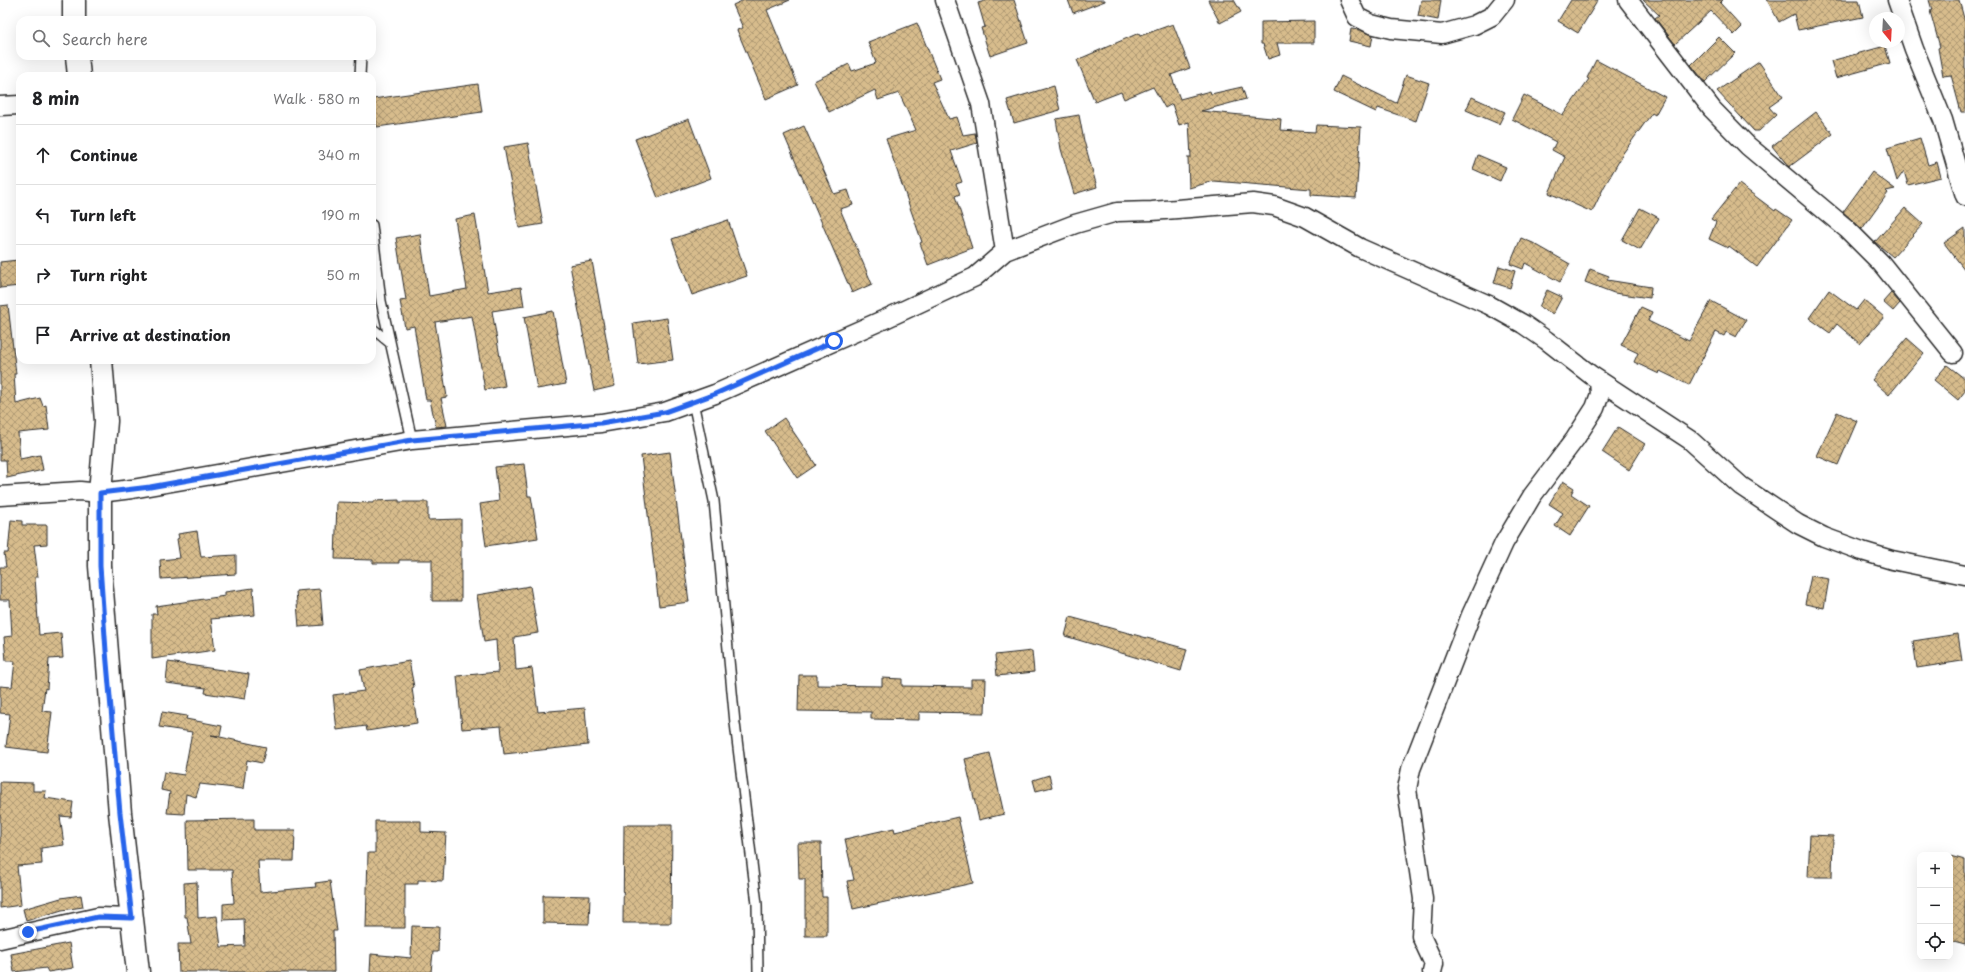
<!DOCTYPE html>
<html lang="en">
<head>
<meta charset="utf-8">
<style>
  :root { --surface:#fff; --page:#f2f2f2; --text:#202124; --muted:#757577; --line:#e0e0e0 }
  body { margin:0; font-family:"Playpen Sans",sans-serif; background:var(--page); color:var(--text) }
  .controls { position:absolute; right:12px; bottom:12px; display:grid; overflow:hidden; border-radius:8px; box-shadow:0 4px 16px #0002 }
  .controls button { width:36px; height:36px; display:grid; place-items:center; padding:0; border:0; border-bottom:1px solid var(--line); background:var(--surface); color:var(--text); font:20px sans-serif }
  .compass { position:absolute; left:1869px; top:12px; width:36px; height:36px; border-radius:50%; background:var(--surface); box-shadow:0 4px 16px #0002; rotate:162deg }
  .stop { position:absolute; width:12px; height:12px; margin:-9px; border:3px solid #2563eb; border-radius:50%; background:#fff }
  .stop.end { background:#2563eb; border-color:#fff; box-shadow:0 1px 4px #0008 }
  .list { margin:0; padding:0; list-style:none }
  h2 { display:flex; justify-content:space-between; align-items:center; height:52px; margin:0; padding:0 16px; font-size:17px }
  h2 small { font-size:13px; font-weight:400; color:var(--muted) }
  .list li { display:grid; grid-template-columns:26px 1fr auto; gap:12px; align-items:center; box-sizing:border-box; height:60px; padding:0 16px; border-top:1px solid var(--line) }
  .list b { display:block; font-size:15px; white-space:nowrap }
  .list em { font-size:13px; font-style:normal; color:var(--muted) }
  .icon { flex:none; width:22px; height:22px; fill:none; stroke:currentColor; stroke-width:2; stroke-linecap:round; stroke-linejoin:round }
  .map { position:relative; flex:none; width:1965px; height:972px; overflow:hidden }
  .search { position:absolute; background:var(--surface); box-shadow:0 4px 16px #0002; left:16px; top:16px; width:360px; height:44px; display:flex; align-items:center; gap:10px; box-sizing:border-box; padding:0 14px; border-radius:12px; color:var(--muted); font-size:15px }
  .panel { position:absolute; background:var(--surface); box-shadow:0 4px 16px #0002; left:16px; top:72px; width:360px; height:292px; border-radius:12px }
  .map>svg:first-child { display:block }
  .building { fill:url(#building-cross-hatch); stroke:#2b2b2b }
  .lines { fill:none; stroke-linecap:round; stroke-linejoin:round }
  .service-casing { stroke:#2b2b2b; stroke-width:12 }
  .minor-casing { stroke:#2b2b2b; stroke-width:21 }
  .primary-casing { stroke:#2b2b2b; stroke-width:25 }
  .service { stroke:#fff; stroke-width:9 }
  .minor { stroke:#fff; stroke-width:18 }
  .primary { stroke:#fff; stroke-width:22 }
  .route { stroke:#2563eb; stroke-width:5 }
</style>
</head>
<body>
<div class="map">
<svg width="1965" height="972" viewBox="0 0 1965 972">
  <defs>
    <pattern id="building-cross-hatch" width="8" height="8" patternUnits="userSpaceOnUse"><rect width="8" height="8" fill="#d7bc8c"/><path d="M0 0l8 8M0 8l8-8" fill="none" stroke="#af9973"/></pattern>
  </defs>
  <rect width="100%" height="100%" fill="#fff"/>
  <filter id="ink" filterUnits="userSpaceOnUse"><feTurbulence type="fractalNoise" baseFrequency=".025" numOctaves="2"/><feDisplacementMap in="SourceGraphic" scale="8" xChannelSelector="R" yChannelSelector="G"/><feConvolveMatrix kernelMatrix="1 2 1 2 8 2 1 2 1" color-interpolation-filters="sRGB"/></filter>
  <g filter="url(#ink)">
    <path class="building" d="M744,0H790L767,10L798,85L766,99L737,30L743,28L733,5Z
      M988,0H1014L1028,43L990,56L981,28L985,27L978,3Z
      M1068,0H1105V1L1073,13Z
      M1208,0H1234L1241,12L1220,23Z
      M1421,0H1441L1438,20L1418,16Z
      M1571,0H1598L1578,33L1558,21Z
      M1643,0H1723L1720,3L1742,27L1734,35L1711,11L1675,44L1655,18L1659,15Z
      M1767,0H1859L1863,17L1798,30L1794,14L1779,22Z
      M1929,0H1959L1965,22V112H1961L1951,75L1943,76L1938,48L1940,47L1930,11L1932,10Z
      M1314,21V43H1277L1280,55L1268,59L1263,44H1261V22Z
      M917,23L940,79L932,82L949,119L957,117L963,135L975,133L977,143L951,151L962,182L956,184L960,194L955,196L972,248L928,265L920,243L922,242L886,139L916,130L899,93L878,100L875,90L829,112L814,81L849,64L852,71L876,63L868,42Z
      M1173,24L1190,68L1171,75L1180,99L1210,91L1211,94L1242,87L1246,99L1201,111L1281,119L1280,130L1315,132L1316,125L1361,127L1356,198L1311,195V189L1214,181L1189,188L1188,157H1191L1189,122L1179,125L1172,104L1165,108L1153,87L1124,99L1121,92L1095,102L1077,60L1139,33L1140,36Z
      M1351,29L1360,30L1373,35L1371,46L1349,41Z
      M1719,37L1735,53L1705,82L1691,65Z
      M1885,46L1890,63L1836,78L1831,61Z
      M1596,60L1665,97L1655,115L1652,113L1621,156H1622L1604,187L1592,212L1549,193L1565,157L1552,150L1556,142L1512,119L1524,95L1563,115L1589,79L1587,78Z
      M1759,62L1783,97L1769,107L1776,115L1759,131H1754L1717,91Z
      M1406,75L1429,83L1416,121L1378,108L1376,112L1334,92L1341,76L1396,103Z
      M478,84L482,112L377,127L373,99Z
      M1054,86L1060,110L1014,123L1007,100Z
      M1472,97L1505,112L1499,124L1466,110Z
      M1816,112L1833,134L1789,167L1772,146Z
      M1079,115L1084,141L1097,187L1074,194L1061,149L1056,119Z
      M689,119L711,178L658,198L635,139Z
      M804,126L834,194L848,190L853,205L840,209L872,284L852,293L784,135Z
      M1920,138L1928,165L1937,162L1941,177L1908,185L1904,171L1897,181L1887,148Z
      M528,143L543,224L519,228L504,147Z
      M1478,155L1506,167L1500,181L1473,169Z
      M1872,172L1895,189L1886,191L1888,193L1862,229L1843,212Z
      M1739,184L1775,211L1776,209L1792,220L1757,267L1729,246L1728,248L1709,239L1716,222L1711,219Z
      M1640,208L1659,218L1640,250L1622,240Z
      M1905,208L1923,224L1893,257L1875,242Z
      M475,215L488,292L521,287L524,306L492,311L505,386L485,390L472,316L435,322L447,397L441,398L447,426L436,427L430,400H426L414,326L405,328L400,301L406,300L396,238L420,234L429,296L467,289L455,219Z
      M728,220L747,276L692,295L672,239Z
      M1965,228V270L1944,243Z
      M1521,238L1533,243L1570,264L1560,282L1525,263L1523,269L1510,264Z
      M18,260L20,286L0,288V262Z
      M592,261L615,386L594,391L570,265Z
      M1499,266L1515,271L1510,288L1494,283Z
      M1590,269L1609,276L1607,280L1651,287L1650,298L1614,293L1585,282Z
      M1547,290L1562,297L1553,314L1539,307Z
      M1829,290L1856,310L1864,300L1884,317L1860,344L1837,324L1830,333L1809,318Z
      M1891,293L1900,303L1893,311L1883,302Z
      M1711,301L1746,320L1736,337L1726,332L1724,336L1716,332L1689,385L1660,371L1659,374L1634,362L1638,353L1621,345L1641,307L1652,312L1648,321L1689,341Z
      M8,305L16,374H14L16,404L40,398L43,406L46,405L49,430L18,433L20,459L40,455L43,470L7,478L6,460H0V306Z
      M553,311L566,384L537,389L524,317Z
      M667,318L673,360L638,364L633,323Z
      M1907,338L1924,353L1889,395L1872,380Z
      M1947,365L1965,379V391L1958,400L1934,380Z
      M1837,412L1857,421L1838,465L1817,456Z
      M784,418L816,465L797,478L765,431Z
      M1618,427L1645,444L1629,470L1602,452Z
      M670,452L689,602L659,606L641,456Z
      M524,464L528,496H531L538,538L486,546L480,504L499,501L495,467Z
      M1563,481L1574,488L1571,494L1589,506L1570,536L1555,526L1563,513L1549,504Z
      M399,500V502H428V520L461,519V601H432V560H399V563H373V560L335,559L337,502L373,503V501Z
      M11,520L22,521V525H47V544L34,545L38,577H35L39,635L61,633L63,658L49,659L47,689L45,688L42,711L52,712L47,752L6,747L10,714L0,713V686L12,687L15,661H6L4,637L12,636L10,600H0V567H6L4,553H8Z
      M197,531L201,557L236,555V574L161,579L160,560L180,558L177,539L179,538L178,534Z
      M1811,576L1829,579L1824,608L1805,604Z
      M530,586L538,633L514,637L516,670L532,668L538,712L585,708L588,745L504,754L501,726L462,729L457,676L498,672L496,640L484,642L477,595Z
      M253,588L255,615L211,619L215,650L152,659V614H157L156,606L225,596V592Z
      M320,589L323,625L299,627L296,591Z
      M1070,617L1187,649L1181,671L1065,636Z
      M1958,634L1962,661L1917,668L1913,641Z
      M1032,651L1034,672L997,676L995,655Z
      M409,661L414,687L412,688L417,723L367,731L366,726L337,730L333,695L364,691L360,670Z
      M168,662L249,674L245,699L205,693L206,688L166,683Z
      M799,675H817V685L882,686V678L902,679V686L971,687V679H986L985,713L919,712V720L871,719V712L798,711Z
      M162,712L187,716L186,719L222,726L220,736L211,735L266,747L262,763L247,760L243,789L200,784L196,797L186,794L184,814L167,813L170,792L161,790L164,772L184,775L192,732L159,727Z
      M990,753L1004,814L979,820L965,759Z
      M1049,775L1052,787L1036,791L1033,780Z
      M0,782L33,783V791H46L45,798L73,802L71,817L60,816L64,845L41,848L42,864L17,866L21,905L0,908Z
      M958,817L973,883L853,909L847,881L854,880L845,839L894,828L895,832Z
      M254,819V830H295L294,861H258L260,892L316,887L315,883L330,881L337,931H333L334,972H179L178,944H191L187,917H185L184,883L197,882L198,918L217,916L221,947L245,946L244,919L223,920V904L234,903L232,870H188L187,820Z
      M375,821H421V832L446,833L443,881L418,880V884H405V928H366L368,853H375Z
      M624,825H672L671,923H623Z
      M1810,835L1833,836L1832,877H1808Z
      M798,843H821L822,897H827V936H805V879H799Z
      M1950,856L1965,860V945L1950,941Z
      M81,895L83,907L62,910L26,921L23,909L61,898Z
      M543,895L590,896L589,924L543,923Z
      M412,926L439,927L438,952H433L431,972H370L371,954L411,958Z
      M69,943L73,968L48,972L46,968L14,972L11,954Z"/>
    <g class="lines">
      <defs>
        <path id="service" d="M360,76L361,56
          M372,225L381,301L412,440
          M372,328L390,343
          M693,402L714,501L735,723L757,904L758,972"/>
        <path id="minor" d="M945,0L981,104L1005,251
          M1349,0L1357,17L1371,24L1391,29L1442,34L1474,25L1492,16L1505,0
          M1628,0L1712,109L1748,146L1847,229L1881,263L1953,353
          M1897,0L1914,49L1943,120L1965,196
          M0,106L20,105
          M0,496L80,491L100,493L132,489L412,440L601,423L665,412L715,394L885,319L975,277L1005,251L1075,224L1117,212L1152,211L1253,203L1274,206L1305,217L1360,248L1489,305L1523,324L1546,340L1591,375L1690,440L1741,486L1798,524L1824,537L1862,551L1892,560L1965,575
          M0,939L98,917L132,918
          M1432,972L1434,964L1421,936L1423,899L1407,789L1411,769L1471,615L1504,543L1532,496L1575,439L1595,408L1600,394L1599,381"/>
        <path id="primary" d="M74,0V20
          M77,56L79,76
          M101,360L106,421L100,493V566L120,813L138,972"/>
      </defs>
      <use href="#service" class="service-casing"/>
      <use href="#minor" class="minor-casing"/>
      <use href="#primary" class="primary-casing"/>
      <use href="#service" class="service"/>
      <use href="#minor" class="minor"/>
      <use href="#primary" class="primary"/>
    </g>
  </g>
  <g class="lines" filter="url(#ink)">
    <path class="route" d="M28,932L98,917L132,918L120,813L106,651L100,566V493L150,487L412,440L601,423L665,412L715,394L834,341"/>
  </g>
</svg>
<div class="controls">
<button>+</button>
<button>−</button>
<button><svg class="icon" aria-label="locate" viewBox="0 0 24 24"><circle cx="12" cy="12" r="6"/><path d="M12 2v4M12 18v4M2 12h4M18 12h4"/></svg></button>
</div>
<svg class="compass" viewBox="-18 -18 36 36"><path d="M0-13l5 13h-10z" fill="#e53935"/><path d="M0 13l5-13h-10z" fill="#757577"/></svg>
<div class="stop" style="left:834px;top:341px"></div>
<div class="stop end" style="left:28px;top:932px"></div>
<div class="search"><svg class="icon" aria-label="search" viewBox="0 0 24 24"><circle cx="10" cy="10" r="6"/><path d="M15 15l6 6"/></svg>Search here</div>
<section class="panel">
<h2>8 min<small>Walk · 580 m</small></h2>
<ul class="list">
<li><svg class="icon" aria-label="ahead" viewBox="0 0 24 24"><path d="M12 20V5M6 11l6-6 6 6"/></svg><div><b>Continue</b></div><em>340 m</em></li>
<li><svg class="icon" aria-label="left" viewBox="0 0 24 24"><path d="M17 20v-9H6M10 6l-5 5 5 5"/></svg><div><b>Turn left</b></div><em>190 m</em></li>
<li><svg class="icon" aria-label="right" viewBox="0 0 24 24"><path d="M7 20v-9h11M14 6l5 5-5 5"/></svg><div><b>Turn right</b></div><em>50 m</em></li>
<li><svg class="icon" aria-label="arrive" viewBox="0 0 24 24"><path d="M6 21V4h12l-3 4 3 4H6"/></svg><div><b>Arrive at destination</b></div></li>
</ul>
</section>
</div>
</body>
</html>
